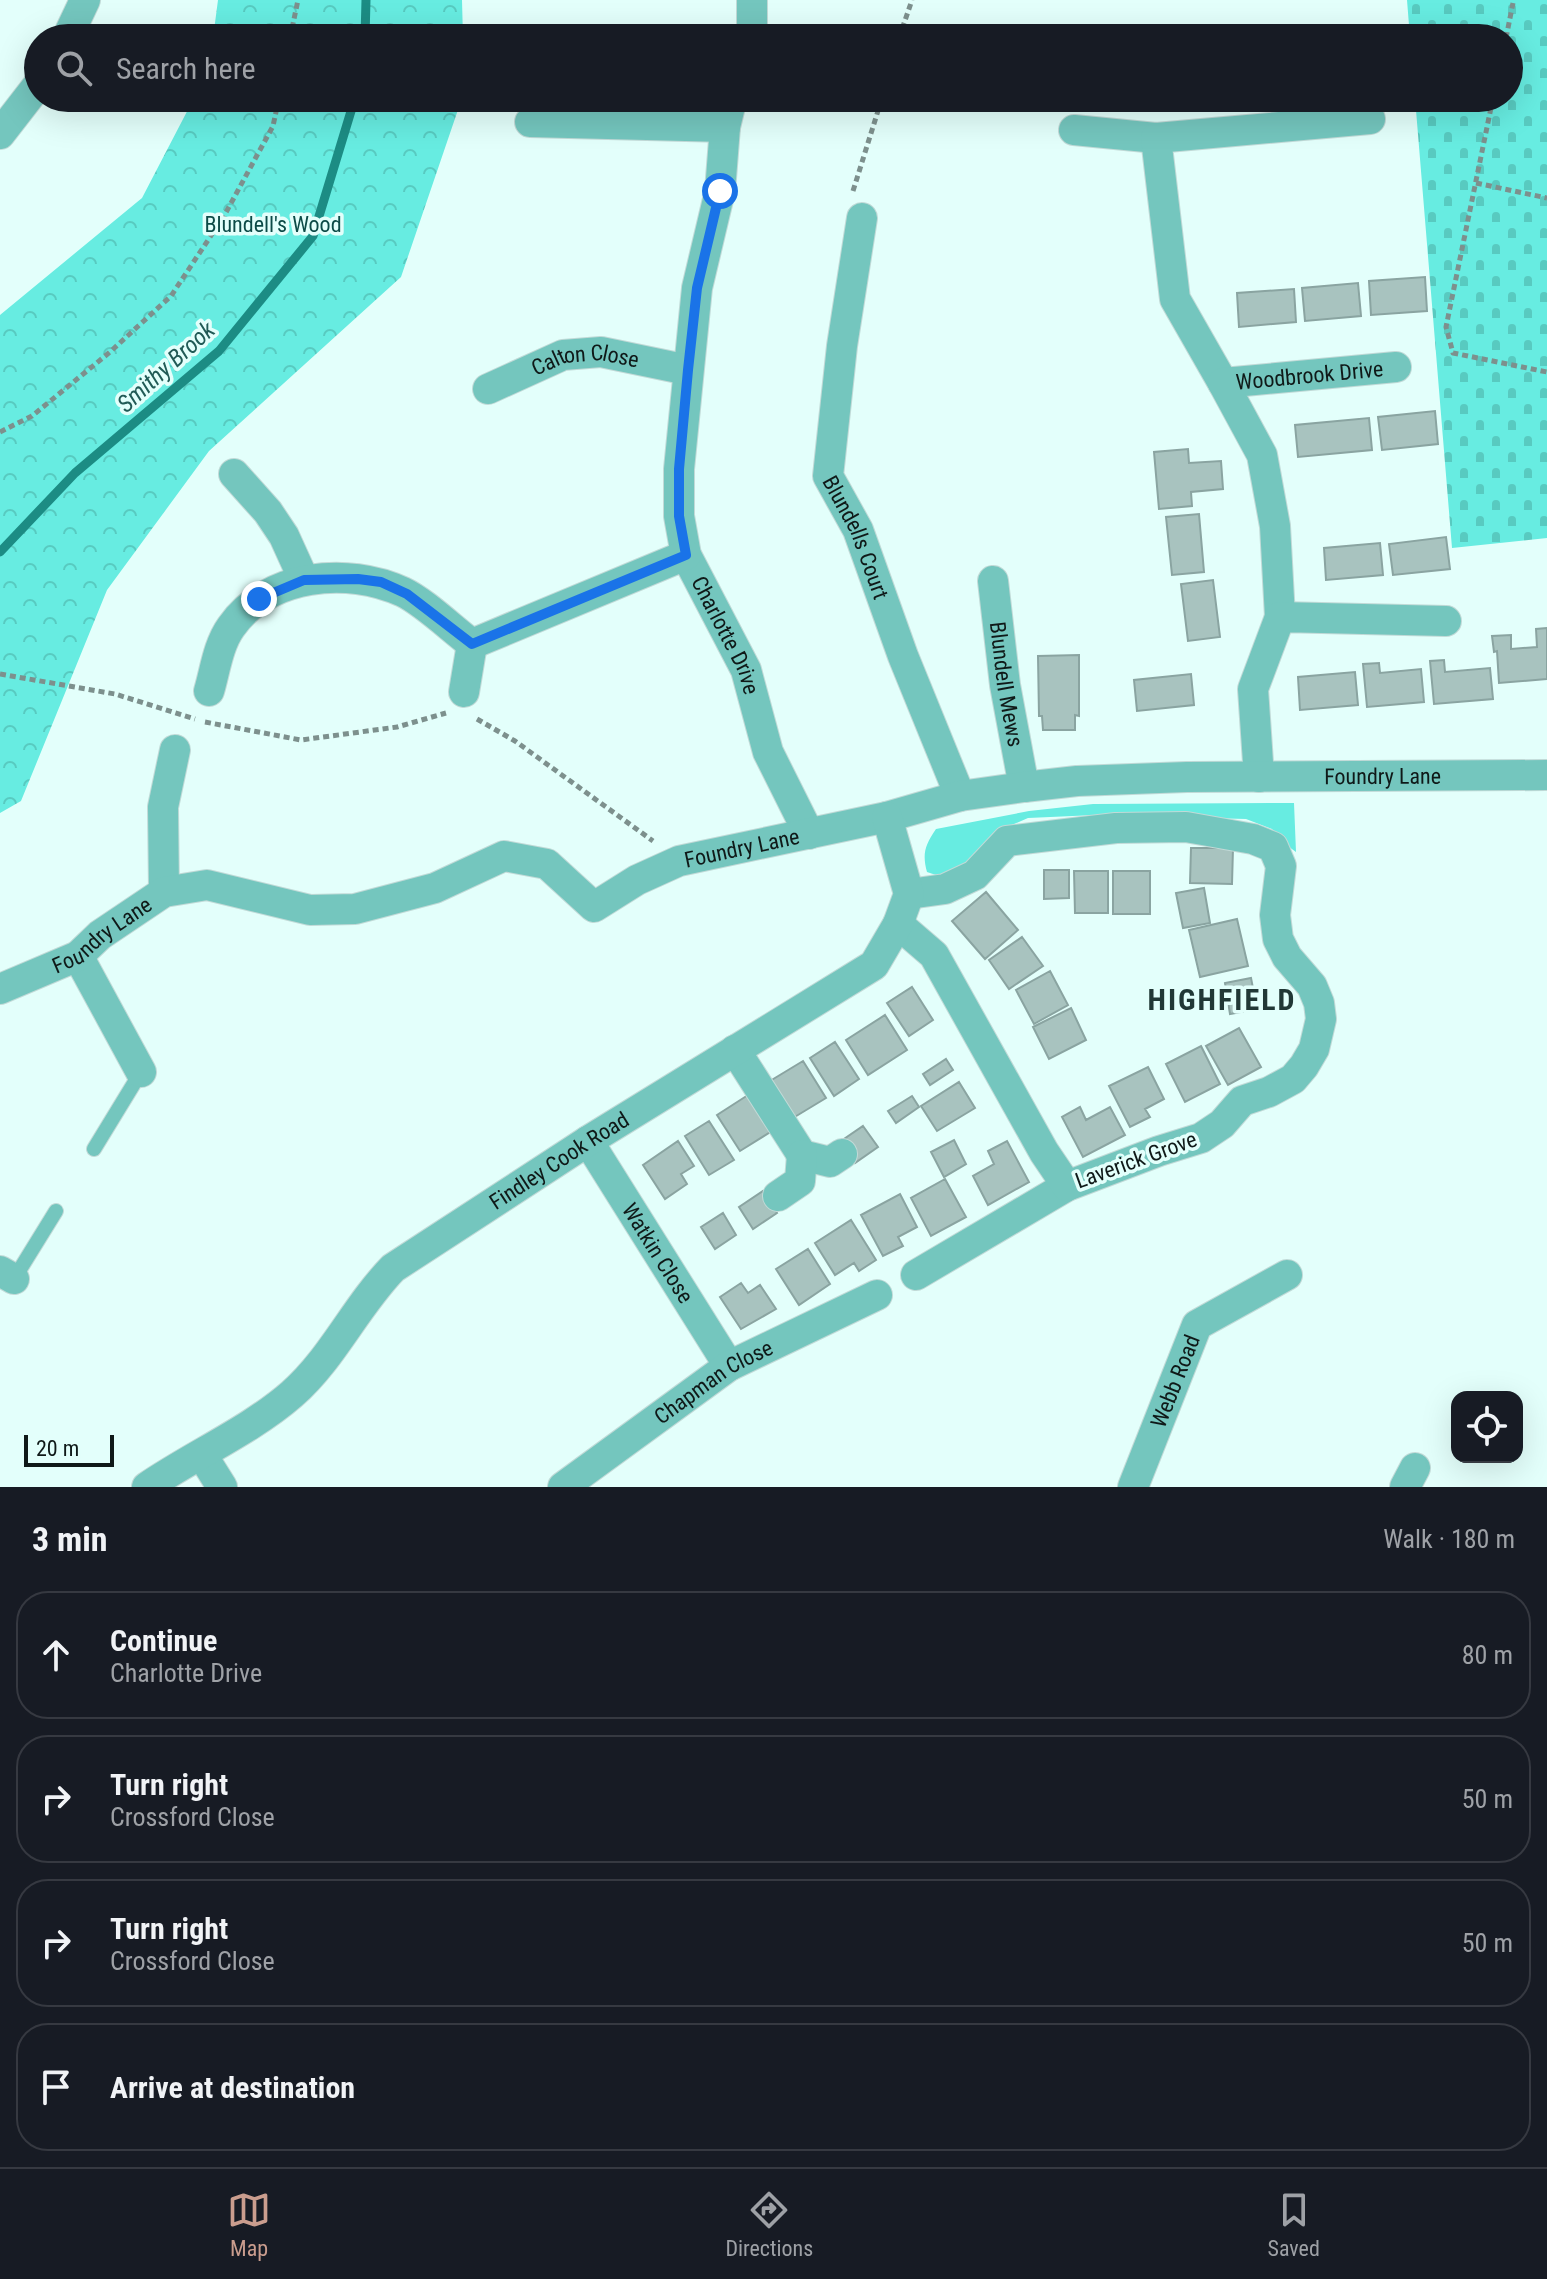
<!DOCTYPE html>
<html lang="en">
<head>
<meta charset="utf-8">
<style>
  :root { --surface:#171b24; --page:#20242c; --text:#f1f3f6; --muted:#9ea1a6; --line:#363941; --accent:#ca9d8e }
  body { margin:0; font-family:"Roboto Condensed",sans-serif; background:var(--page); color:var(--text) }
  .controls { position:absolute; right:24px; bottom:24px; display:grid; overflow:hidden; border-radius:16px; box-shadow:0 8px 32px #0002 }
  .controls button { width:72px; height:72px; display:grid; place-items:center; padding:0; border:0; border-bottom:2px solid var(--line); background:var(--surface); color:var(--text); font:40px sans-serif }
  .scale { position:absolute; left:24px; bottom:20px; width:90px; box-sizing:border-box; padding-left:8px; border:4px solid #0f1918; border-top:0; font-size:22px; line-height:28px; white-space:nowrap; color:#0f1918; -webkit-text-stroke:6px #e3fffb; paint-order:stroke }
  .stop { position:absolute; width:24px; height:24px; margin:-18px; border:6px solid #1a73e8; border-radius:50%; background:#fff }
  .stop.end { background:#1a73e8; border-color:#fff; box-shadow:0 2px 8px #0008 }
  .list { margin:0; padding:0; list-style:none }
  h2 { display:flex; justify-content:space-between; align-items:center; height:104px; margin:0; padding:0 32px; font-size:34px }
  h2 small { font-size:26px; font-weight:400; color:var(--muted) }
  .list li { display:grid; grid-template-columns:52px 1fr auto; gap:24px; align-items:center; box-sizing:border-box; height:128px; margin:0 16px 16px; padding:0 16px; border:2px solid var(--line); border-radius:32px }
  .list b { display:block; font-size:30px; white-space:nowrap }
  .list p { margin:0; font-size:26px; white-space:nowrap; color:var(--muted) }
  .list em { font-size:26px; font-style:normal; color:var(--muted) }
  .icon { flex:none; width:44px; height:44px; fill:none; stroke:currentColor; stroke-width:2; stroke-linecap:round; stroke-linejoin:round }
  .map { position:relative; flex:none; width:1547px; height:1487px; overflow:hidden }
  .search { position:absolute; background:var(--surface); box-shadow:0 8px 32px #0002; left:24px; right:24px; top:24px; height:88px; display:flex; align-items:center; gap:20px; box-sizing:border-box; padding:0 28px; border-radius:44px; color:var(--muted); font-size:30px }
  .sheet { height:680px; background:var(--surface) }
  nav { display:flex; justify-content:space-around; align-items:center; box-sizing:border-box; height:112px; border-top:2px solid var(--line); background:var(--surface); font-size:22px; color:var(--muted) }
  nav a { display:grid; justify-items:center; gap:4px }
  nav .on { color:var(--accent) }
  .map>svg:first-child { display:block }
  .grass { fill:#67ece1 }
  .forest { fill:url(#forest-crowns) }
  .cemetery { fill:url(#cemetery-stones) }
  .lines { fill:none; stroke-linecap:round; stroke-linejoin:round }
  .stream { stroke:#1c8c84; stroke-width:9 }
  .building { fill:#a8c3bf; stroke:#8aa4a1; stroke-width:2 }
  .lane-casing { stroke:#c1dad7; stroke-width:16 }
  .street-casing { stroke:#c1dad7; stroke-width:32 }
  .path { stroke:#7d908d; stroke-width:5; stroke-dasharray:6 4; stroke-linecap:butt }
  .lane { stroke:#74c6be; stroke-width:14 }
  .street { stroke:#74c6be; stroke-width:30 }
  .route { stroke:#1a73e8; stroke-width:10 }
  .labels { text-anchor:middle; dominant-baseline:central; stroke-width:7; stroke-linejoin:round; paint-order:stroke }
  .park-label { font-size:22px; fill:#0c4b47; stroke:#e3fffb }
  .street-label { font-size:22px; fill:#0f1918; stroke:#e3fffb }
  .water-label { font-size:24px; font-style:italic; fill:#215b56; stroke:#e3fffb }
  .district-label { font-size:30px; font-weight:bold; letter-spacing:2px; fill:#213836; stroke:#e3fffb }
</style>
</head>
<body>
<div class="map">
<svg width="1547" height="1487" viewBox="0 0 1547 1487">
  <defs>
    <pattern id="forest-crowns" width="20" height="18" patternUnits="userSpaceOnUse" patternTransform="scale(2)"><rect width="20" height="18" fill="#67ece1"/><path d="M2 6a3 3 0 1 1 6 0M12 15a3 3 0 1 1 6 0" fill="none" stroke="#58cac0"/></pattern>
    <pattern id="cemetery-stones" width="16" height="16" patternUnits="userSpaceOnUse" patternTransform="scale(2)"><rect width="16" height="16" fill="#67ece1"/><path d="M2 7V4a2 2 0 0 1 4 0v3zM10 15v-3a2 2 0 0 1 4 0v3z" fill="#58cac0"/></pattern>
  </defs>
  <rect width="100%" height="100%" fill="#e3fffb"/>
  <path class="grass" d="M1294,803L1296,852L1281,841L1272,829L1246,819L1095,815L1028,818L998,831L968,862L939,876L927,872C922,854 925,845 936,829L1029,811L1093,804Z"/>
  <path class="forest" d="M218,0H462L463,38H213Z
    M194,98H462L401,277L209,451L107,590L21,801L0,813V315L142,198Z"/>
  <path class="cemetery" d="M1407,0H1547V538L1452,548L1415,98H1509V38H1410Z"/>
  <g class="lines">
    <path class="stream" d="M365,38L366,0
      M0,552L75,473L219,351L313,236L355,98"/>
  </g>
  <path class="building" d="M1425,277L1427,311L1371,315L1369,281Z
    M1358,283L1361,316L1305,321L1302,288Z
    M1294,289L1296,322L1239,327L1237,293Z
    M1435,411L1438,444L1382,450L1378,417Z
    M1369,418L1372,450L1298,457L1295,425Z
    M1188,449L1189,463L1221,461L1223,489L1191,492L1192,506L1159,509L1154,452Z
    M1199,514L1204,572L1172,575L1166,517Z
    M1446,537L1450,569L1393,575L1389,544Z
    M1380,543L1383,575L1326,580L1324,548Z
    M1213,580L1220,637L1188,641L1181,584Z
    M1547,628V679L1499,683L1497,651L1494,652L1492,636L1511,635V649L1537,647L1536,629Z
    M1079,655V716L1075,715V730H1043L1042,716H1039L1038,656Z
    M1444,660L1445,672L1490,668L1493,699L1434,704L1430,661Z
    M1379,663L1380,673L1421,669L1424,702L1367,707L1363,664Z
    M1355,672L1358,705L1300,710L1298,677Z
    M1191,674L1194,705L1137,711L1134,680Z
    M1191,848H1233L1232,884L1190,883Z
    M1044,870H1069V898L1044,899Z
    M1074,871H1108V913H1075Z
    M1113,871H1150V914H1113Z
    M1204,888L1210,923L1183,928L1176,893Z
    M986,892L1018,930L985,959L952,921Z
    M1237,919L1248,966L1200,977L1189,930Z
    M1022,937L1043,966L1009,989L989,960Z
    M1050,971L1068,1005L1034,1024L1016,990Z
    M1251,978L1257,1009L1230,1014L1225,983Z
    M912,987L933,1020L909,1036L887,1003Z
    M1071,1008L1086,1040L1049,1059L1033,1027Z
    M885,1015L907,1050L868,1075L846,1040Z
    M1239,1028L1261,1067L1228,1085L1206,1046Z
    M835,1042L859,1079L834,1096L810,1058Z
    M1201,1046L1220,1084L1185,1102L1166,1064Z
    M946,1059L953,1070L930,1085L923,1074Z
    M803,1061L826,1098L793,1118L770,1081Z
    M1148,1067L1164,1099L1145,1109L1150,1117L1130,1127L1109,1086Z
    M959,1082L975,1108L937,1131L921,1106Z
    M748,1095L772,1131L740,1151L717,1115Z
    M912,1096L919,1107L896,1123L888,1111Z
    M1080,1107L1086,1120L1110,1107L1125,1135L1083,1157L1062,1117Z
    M709,1121L734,1160L709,1175L685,1136Z
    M863,1126L878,1147L855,1163L841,1141Z
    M954,1140L966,1164L944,1177L931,1152Z
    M678,1141L694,1166L681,1174L687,1184L665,1199L643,1165Z
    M1007,1141L1029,1182L988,1205L973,1176L994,1164L988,1151Z
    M945,1179L966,1217L931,1236L911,1198Z
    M763,1191L777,1213L753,1229L739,1207Z
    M900,1194L917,1227L898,1237L903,1246L883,1256L861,1215Z
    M723,1213L736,1235L715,1249L701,1227Z
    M851,1220L876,1260L859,1271L854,1263L835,1275L815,1243Z
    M808,1249L830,1284L799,1305L776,1269Z
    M741,1283L748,1293L760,1285L776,1309L741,1329L720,1297Z"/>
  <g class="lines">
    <defs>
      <path id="lane" d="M94,1149L141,1072
        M14,1279L56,1211"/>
      <g id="street">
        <path d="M67,38L85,0"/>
        <path d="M752,38V0"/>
        <path id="s1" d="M732,98L725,127L720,191L697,288L679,469V516L686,555L746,670L768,752L809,834"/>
        <path d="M530,122L725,127"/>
        <path d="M1074,130L1156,138"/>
        <path d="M0,134L38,85"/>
        <path id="s2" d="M862,218L842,346L828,476L858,530L903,656L960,796"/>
        <path d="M1223,383L1175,299L1156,138L1370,119"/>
        <path id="s3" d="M488,389L563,355L601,352L688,370"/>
        <path d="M234,474L268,512L284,536L304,580"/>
        <path id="s4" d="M993,581L1005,685L1024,787"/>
        <path id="s5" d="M1280,617L1275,526L1262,455L1223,383L1396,367"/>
        <path d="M209,691C215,671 218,645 231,627C268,574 347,566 403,592C424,602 452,629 472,644L686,555"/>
        <path d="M464,692L472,644"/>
        <path d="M1259,777L1253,689L1280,617L1446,621"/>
        <path d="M164,892L163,807L175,750"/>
        <path d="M909,894L945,889L975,875L1007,841L1116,828L1186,827L1253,839L1273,847L1281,866L1275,915L1278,939L1287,957L1312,986L1319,1003L1321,1019L1314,1049L1304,1066L1293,1079L1269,1092L1242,1101L1222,1124L1201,1138L1159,1151L1067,1186L916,1275"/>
        <path d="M898,924L934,955L1044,1152L1067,1186"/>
        <path d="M78,956L141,1072"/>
        <path id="s6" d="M0,989L78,956L100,935L164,892L207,885L310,910L355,909L435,888L504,856L547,864L594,907L637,880L679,861L887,817L960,796L1024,787L1077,781L1187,777L1547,775"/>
        <path d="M735,1050L802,1155L830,1162L842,1154"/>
        <path id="s7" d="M588,1141L729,1366"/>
        <path d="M778,1196L800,1181L802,1155"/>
        <path d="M0,1271L14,1279"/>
        <path d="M202,1455L222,1487"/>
        <path id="s8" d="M147,1487C192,1456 251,1430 292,1394C333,1358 355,1307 393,1268L588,1141L874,965L898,924L909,894L887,817"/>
        <path id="s9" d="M563,1487L729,1366L877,1295"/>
        <path id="s10" d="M1133,1487L1197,1325L1287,1275"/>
        <path d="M1405,1487L1415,1468"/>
      </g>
    </defs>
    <use href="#lane" class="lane-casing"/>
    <use href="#street" class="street-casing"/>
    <path class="path" d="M290,38L298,0
      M899,38L912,0
      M1506,38L1513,3
      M1493,98L1446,327L1453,353L1547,372
      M1476,183L1547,198
      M853,191L882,98
      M0,432L32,416L110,352L171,296L224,216L273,126L279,98
      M0,674L115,694L195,719
      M477,719L515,741L653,841
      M205,722L301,740L397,727L446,713"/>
    <use href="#lane" class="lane"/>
    <use href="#street" class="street"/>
  </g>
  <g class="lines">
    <path class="route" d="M259,599L304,580L358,579L381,582L407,594L472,644L686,555L679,516V469L688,370L697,288L720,191"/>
  </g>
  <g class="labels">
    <g class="park-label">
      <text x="273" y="224">Blundell's Wood</text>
    </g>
    <g class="street-label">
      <text stroke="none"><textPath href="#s3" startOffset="104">Calton Close</textPath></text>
      <text stroke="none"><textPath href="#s5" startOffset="332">Woodbrook Drive</textPath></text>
      <text stroke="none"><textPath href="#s2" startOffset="328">Blundells Court</textPath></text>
      <text stroke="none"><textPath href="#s1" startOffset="552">Charlotte Drive</textPath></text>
      <text stroke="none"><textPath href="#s4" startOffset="104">Blundell Mews</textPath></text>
      <text stroke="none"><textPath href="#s6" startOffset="1462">Foundry Lane</textPath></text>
      <text stroke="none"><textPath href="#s6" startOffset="814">Foundry Lane</textPath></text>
      <text stroke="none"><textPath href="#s6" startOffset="116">Foundry Lane</textPath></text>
      <text transform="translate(1136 1160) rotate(-20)">Laverick Grove</text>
      <text stroke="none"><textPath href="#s8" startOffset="532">Findley Cook Road</textPath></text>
      <text stroke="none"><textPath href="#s7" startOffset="132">Watkin Close</textPath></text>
      <text stroke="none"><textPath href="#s10" startOffset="114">Webb Road</textPath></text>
      <text stroke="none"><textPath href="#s9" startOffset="184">Chapman Close</textPath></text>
    </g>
    <g class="water-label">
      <text transform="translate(166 367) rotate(-42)">Smithy Brook</text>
    </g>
    <g class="district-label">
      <text x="1222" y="999">HIGHFIELD</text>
    </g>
  </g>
</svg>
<div class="controls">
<button><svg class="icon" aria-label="locate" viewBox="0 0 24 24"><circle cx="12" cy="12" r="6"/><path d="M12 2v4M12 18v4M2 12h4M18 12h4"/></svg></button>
</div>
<div class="scale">20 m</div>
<div class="stop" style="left:720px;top:191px"></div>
<div class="stop end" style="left:259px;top:599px"></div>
<div class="search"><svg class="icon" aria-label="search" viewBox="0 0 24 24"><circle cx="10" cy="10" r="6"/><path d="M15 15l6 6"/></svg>Search here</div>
</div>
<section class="sheet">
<h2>3 min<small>Walk · 180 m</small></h2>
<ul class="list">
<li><svg class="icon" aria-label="ahead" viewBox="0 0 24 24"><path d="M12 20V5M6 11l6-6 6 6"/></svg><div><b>Continue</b><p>Charlotte Drive</p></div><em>80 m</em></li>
<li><svg class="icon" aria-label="right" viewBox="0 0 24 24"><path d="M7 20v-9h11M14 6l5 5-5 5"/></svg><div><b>Turn right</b><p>Crossford Close</p></div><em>50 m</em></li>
<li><svg class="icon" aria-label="right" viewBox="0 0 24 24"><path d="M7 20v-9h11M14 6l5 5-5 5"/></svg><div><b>Turn right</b><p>Crossford Close</p></div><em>50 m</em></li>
<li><svg class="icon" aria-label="arrive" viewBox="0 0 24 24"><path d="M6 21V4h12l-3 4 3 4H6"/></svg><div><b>Arrive at destination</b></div></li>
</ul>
</section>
<nav>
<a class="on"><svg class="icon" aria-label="map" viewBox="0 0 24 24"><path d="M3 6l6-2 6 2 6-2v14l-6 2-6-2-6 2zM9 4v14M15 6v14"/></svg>Map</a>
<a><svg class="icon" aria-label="directions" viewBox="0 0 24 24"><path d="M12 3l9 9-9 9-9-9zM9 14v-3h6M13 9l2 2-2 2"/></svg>Directions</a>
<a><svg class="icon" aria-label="saved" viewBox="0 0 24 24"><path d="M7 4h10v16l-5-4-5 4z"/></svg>Saved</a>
</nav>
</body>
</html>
